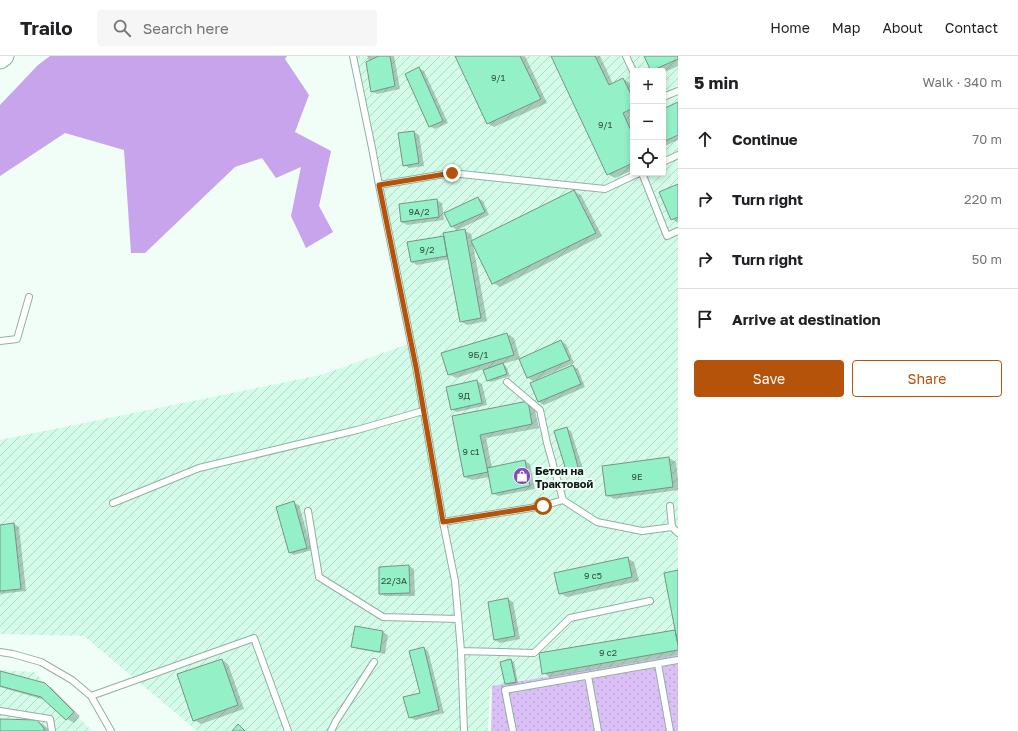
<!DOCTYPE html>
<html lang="en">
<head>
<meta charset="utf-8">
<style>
  :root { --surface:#fff; --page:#f6f6f6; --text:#202124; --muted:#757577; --line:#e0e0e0; --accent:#b45309 }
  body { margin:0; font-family:"Golos Text",sans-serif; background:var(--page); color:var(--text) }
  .controls { position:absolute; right:12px; top:12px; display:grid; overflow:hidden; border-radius:4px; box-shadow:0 2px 6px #0003 }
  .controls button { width:36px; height:36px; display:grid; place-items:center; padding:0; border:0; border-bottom:1px solid var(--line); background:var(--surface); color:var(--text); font:20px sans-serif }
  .stop { position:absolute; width:12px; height:12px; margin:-9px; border:3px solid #b45309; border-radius:50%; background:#fff }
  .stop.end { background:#b45309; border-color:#fff; box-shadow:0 1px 4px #0008 }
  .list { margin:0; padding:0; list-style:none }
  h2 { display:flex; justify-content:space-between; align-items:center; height:52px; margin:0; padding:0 16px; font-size:17px }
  h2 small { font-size:13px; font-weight:400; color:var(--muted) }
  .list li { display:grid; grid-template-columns:26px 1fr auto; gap:12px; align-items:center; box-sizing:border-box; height:60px; padding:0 16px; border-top:1px solid var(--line) }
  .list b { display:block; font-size:15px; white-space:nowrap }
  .list em { font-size:13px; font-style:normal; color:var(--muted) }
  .actions { display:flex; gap:8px; padding:12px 16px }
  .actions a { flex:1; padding:9px 0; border:1px solid var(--accent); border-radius:4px; text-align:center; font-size:14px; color:var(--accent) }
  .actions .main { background:var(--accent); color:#fff }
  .icon { flex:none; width:22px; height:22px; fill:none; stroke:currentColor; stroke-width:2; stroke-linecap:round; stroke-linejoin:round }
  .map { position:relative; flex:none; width:678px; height:675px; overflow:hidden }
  header { display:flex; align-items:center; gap:24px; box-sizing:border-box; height:56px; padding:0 20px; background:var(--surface); border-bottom:1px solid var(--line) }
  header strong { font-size:19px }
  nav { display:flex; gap:22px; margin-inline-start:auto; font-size:14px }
  .search { width:280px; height:36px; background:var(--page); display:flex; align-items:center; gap:10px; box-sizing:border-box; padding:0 14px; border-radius:4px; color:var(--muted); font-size:15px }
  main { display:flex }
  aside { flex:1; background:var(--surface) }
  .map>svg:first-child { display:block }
  .industrial { fill:url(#industrial-furrows); fill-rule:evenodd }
  .garden { fill:url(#garden-dots) }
  .water { fill:#c7a4eb }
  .shadow { fill:#0003 }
  .building { fill:#94f0c7; stroke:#769586 }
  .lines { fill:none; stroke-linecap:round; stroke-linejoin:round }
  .lane-casing { stroke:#91b1a1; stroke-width:8 }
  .primary-casing { stroke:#91b1a1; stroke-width:21 }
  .lane { stroke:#fff; stroke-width:6 }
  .primary { stroke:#fff; stroke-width:19 }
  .route { stroke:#b45309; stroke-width:5 }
  .labels { text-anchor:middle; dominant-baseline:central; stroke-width:4; stroke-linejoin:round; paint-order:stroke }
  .number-label { font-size:9px; fill:#305042 }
  .poi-label { font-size:11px; font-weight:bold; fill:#0e1b15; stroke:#f1fef8; text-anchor:start }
</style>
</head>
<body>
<header>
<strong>Trailo</strong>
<div class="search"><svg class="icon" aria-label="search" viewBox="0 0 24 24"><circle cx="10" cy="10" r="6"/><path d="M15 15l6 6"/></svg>Search here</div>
<nav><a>Home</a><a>Map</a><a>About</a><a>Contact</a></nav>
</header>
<main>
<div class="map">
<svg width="678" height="675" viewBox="0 0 678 675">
  <defs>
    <pattern id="industrial-furrows" width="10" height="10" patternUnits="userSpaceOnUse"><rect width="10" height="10" fill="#d2fce7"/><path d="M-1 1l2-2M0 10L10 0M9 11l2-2" fill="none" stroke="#b3d7c5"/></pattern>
    <pattern id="garden-dots" width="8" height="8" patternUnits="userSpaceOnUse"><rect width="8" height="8" fill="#dbc0f8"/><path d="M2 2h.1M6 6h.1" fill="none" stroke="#bba4d4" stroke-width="1.8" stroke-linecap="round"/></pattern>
  </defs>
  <rect width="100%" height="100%" fill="#f1fef8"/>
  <path class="industrial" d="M356,0H678V602L490,633L488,675H197L84,580L0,578V384L321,319L414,286ZM633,15H663V117H633Z
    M0,614L34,616L92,675H0Z"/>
  <path class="garden" d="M678,599V675H491L492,630Z"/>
  <path class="water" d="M50,0H287L285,3L309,39L295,76L331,95L319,150L333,176L306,192L291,160L301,111L276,122L262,102L235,111L145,197H131L124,94L65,77L0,120V49L38,9Z"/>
  <path class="shadow" d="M367,0H394L400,33L377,38L372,35L371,5L369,4Z
    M456,0H525L547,47L494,71L487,67Z
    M552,0H600L613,28L623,23L630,27L633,33V59L629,61L633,69V114L615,122L608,118Z
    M645,0H678V10L663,17V15H652Z
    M419,12L424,15L448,67L435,73L429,70Z
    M678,47V84L665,90L663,89V54Z
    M414,76L419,79L424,110L409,112L404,109L400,78Z
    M678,129V167L672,163Z
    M574,135L581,139L602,180L500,231L493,227L473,189L487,265L467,269L461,265L449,203L417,209L412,206L445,180L464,174L471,178L473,185Z
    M478,142L483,145L489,159L457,174L452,171L446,157Z
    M437,144L442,147L444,164L407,169L402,166Z
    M507,278L514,282L520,303L502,308L506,310L510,320L491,326L488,325L484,313L456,322L449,318Z
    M561,286L566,288L574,307L533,325L528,322L520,303Z
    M573,310L578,313L585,331L544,349L539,346L532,328Z
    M477,325L482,328L487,349L457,356L452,353Z
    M528,346L534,350L539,372L486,382L492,412L525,405L530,408L535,433L498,440L493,437L490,421L472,424L465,421L453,361Z
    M566,372L571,375L583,413L572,417L567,414Z
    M669,402L676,406L678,424V434L614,443L607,439Z
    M294,447L299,449L312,494L294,499L289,496Z
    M14,468L19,471L26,535L0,538V470Z
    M627,502L634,506L639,525L567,541L560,537Z
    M409,510L414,513L415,540H385L380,538Z
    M678,515V599L550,621L543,617L540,598L676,574Z
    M508,543L513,546L520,583L500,587L495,584Z
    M383,576L388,579L385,598L358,593L353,590Z
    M423,592L428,595L444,657L415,664L409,661L421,638Z
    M222,604L228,608L244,653L201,668L194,664Z
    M511,604L514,606L518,627L509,629L506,628Z
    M0,616L45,628L52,632L80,660L74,667L67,663L45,644L0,631Z
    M0,664L37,665L44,669L50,675H0Z"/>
  <path class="building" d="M379,0H390L395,30L371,36L366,6Z
    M455,0H520L541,43L487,68Z
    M551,0H595L609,29L623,22L633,42V52L623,57L633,79V107L607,119Z
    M644,0H678V3L651,15Z
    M419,11L443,65L429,71L405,18Z
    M678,46V79L663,86V53Z
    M414,75L419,107L403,110L398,77Z
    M678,128V161L671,164L659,136Z
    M574,134L596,177L492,228L471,185Z
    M478,141L485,156L451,171L444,157Z
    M437,143L439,161L401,166L399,148Z
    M465,173L481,262L460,266L443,177Z
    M444,180L447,200L411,206L407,186Z
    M507,277L514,299L448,319L441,297Z
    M561,284L570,304L527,322L519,303Z
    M503,307L507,318L487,325L483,314Z
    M573,309L581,328L538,346L530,327Z
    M477,324L482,347L451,354L446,331Z
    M528,345L532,368L480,379L488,416L464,421L452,360Z
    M567,371L578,411L566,414L554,375Z
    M669,401L673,431L606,440L602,410Z
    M525,404L530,430L492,438L487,412Z
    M294,445L307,492L289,497L276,451Z
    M14,467L21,533L0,535V469Z
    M628,501L632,521L559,538L554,517Z
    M409,509L410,537L379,538V511Z
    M678,514V589L664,517Z
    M508,542L515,580L494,584L488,546Z
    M355,570L383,575L380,596L351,591Z
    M675,574L678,589V594L542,618L539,597Z
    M424,591L439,654L409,662L403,641L420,637L409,595Z
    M222,603L238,649L193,665L177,618Z
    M511,603L516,626L505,628L500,606Z
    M0,615L45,627L74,656L66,664L41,641L0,630Z
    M0,663L37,664L44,672V675H0Z
    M238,668L245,675H232Z"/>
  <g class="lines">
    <defs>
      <path id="lane" d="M353,0L372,92L379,129L416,311L443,466L455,525L461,595L464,675
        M626,0L633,15
        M663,41L678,35
        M663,106L678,99
        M642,117L667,180L678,175
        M379,129L451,117L605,133L639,117
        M0,285L17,283L29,241
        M563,444L597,466L642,475L672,471L670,450
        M113,447L199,412L357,374L423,355
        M308,455L319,521L383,561L458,563
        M443,466L543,450L563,444L547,387L540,354L507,326
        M672,471L678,477
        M461,595L534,597L570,562L650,545
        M0,596L13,598L41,606L72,624L91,640L111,675
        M658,608L670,675
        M588,620L598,675
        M91,640L254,582L288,675
        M0,655L50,663L52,675
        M331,675L336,665L374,606
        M513,675L505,634L678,604"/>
      <path id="primary" d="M0,3L4,0"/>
    </defs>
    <use href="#lane" class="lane-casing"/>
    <use href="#primary" class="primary-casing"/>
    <use href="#lane" class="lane"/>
    <use href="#primary" class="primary"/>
  </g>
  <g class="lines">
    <path class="route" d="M452,117L379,129L416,311L443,466L543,450"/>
  </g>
  <defs>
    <symbol id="shop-disc" viewBox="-11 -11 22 22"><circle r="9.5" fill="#8847bc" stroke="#f1fef8"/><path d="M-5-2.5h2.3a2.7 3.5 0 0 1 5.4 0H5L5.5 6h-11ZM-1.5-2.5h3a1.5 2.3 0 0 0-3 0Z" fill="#fff"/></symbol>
  </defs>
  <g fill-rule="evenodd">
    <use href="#shop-disc" x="512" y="410" width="20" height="20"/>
  </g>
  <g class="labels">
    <g class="number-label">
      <text x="498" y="21">9/1</text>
      <text x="605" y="68">9/1</text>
      <text x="419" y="155">9А/2</text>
      <text x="427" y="193">9/2</text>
      <text x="478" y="298">9Б/1</text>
      <text x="464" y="339">9Д</text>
      <text x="471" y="395">9 с1</text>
      <text x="637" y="420">9Е</text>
      <text x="593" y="519">9 с5</text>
      <text x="394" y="524">22/3А</text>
      <text x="608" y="596">9 с2</text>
    </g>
    <g class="poi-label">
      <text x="535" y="414">Бетон на<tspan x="535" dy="13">Трактовой</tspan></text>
    </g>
  </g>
</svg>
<div class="controls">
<button>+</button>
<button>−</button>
<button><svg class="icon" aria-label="locate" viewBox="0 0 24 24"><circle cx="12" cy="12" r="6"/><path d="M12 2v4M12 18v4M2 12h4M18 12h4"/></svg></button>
</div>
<div class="stop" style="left:543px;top:450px"></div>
<div class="stop end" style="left:452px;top:117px"></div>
</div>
<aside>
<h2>5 min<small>Walk · 340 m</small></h2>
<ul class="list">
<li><svg class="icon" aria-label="ahead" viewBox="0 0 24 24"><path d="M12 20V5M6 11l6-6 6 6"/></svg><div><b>Continue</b></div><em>70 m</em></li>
<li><svg class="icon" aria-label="right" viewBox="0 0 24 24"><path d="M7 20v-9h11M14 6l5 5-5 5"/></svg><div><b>Turn right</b></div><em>220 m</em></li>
<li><svg class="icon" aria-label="right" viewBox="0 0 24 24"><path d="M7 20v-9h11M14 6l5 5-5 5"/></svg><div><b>Turn right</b></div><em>50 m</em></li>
<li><svg class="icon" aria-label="arrive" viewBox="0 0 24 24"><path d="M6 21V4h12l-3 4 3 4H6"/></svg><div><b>Arrive at destination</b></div></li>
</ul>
<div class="actions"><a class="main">Save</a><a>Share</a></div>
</aside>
</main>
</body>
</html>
